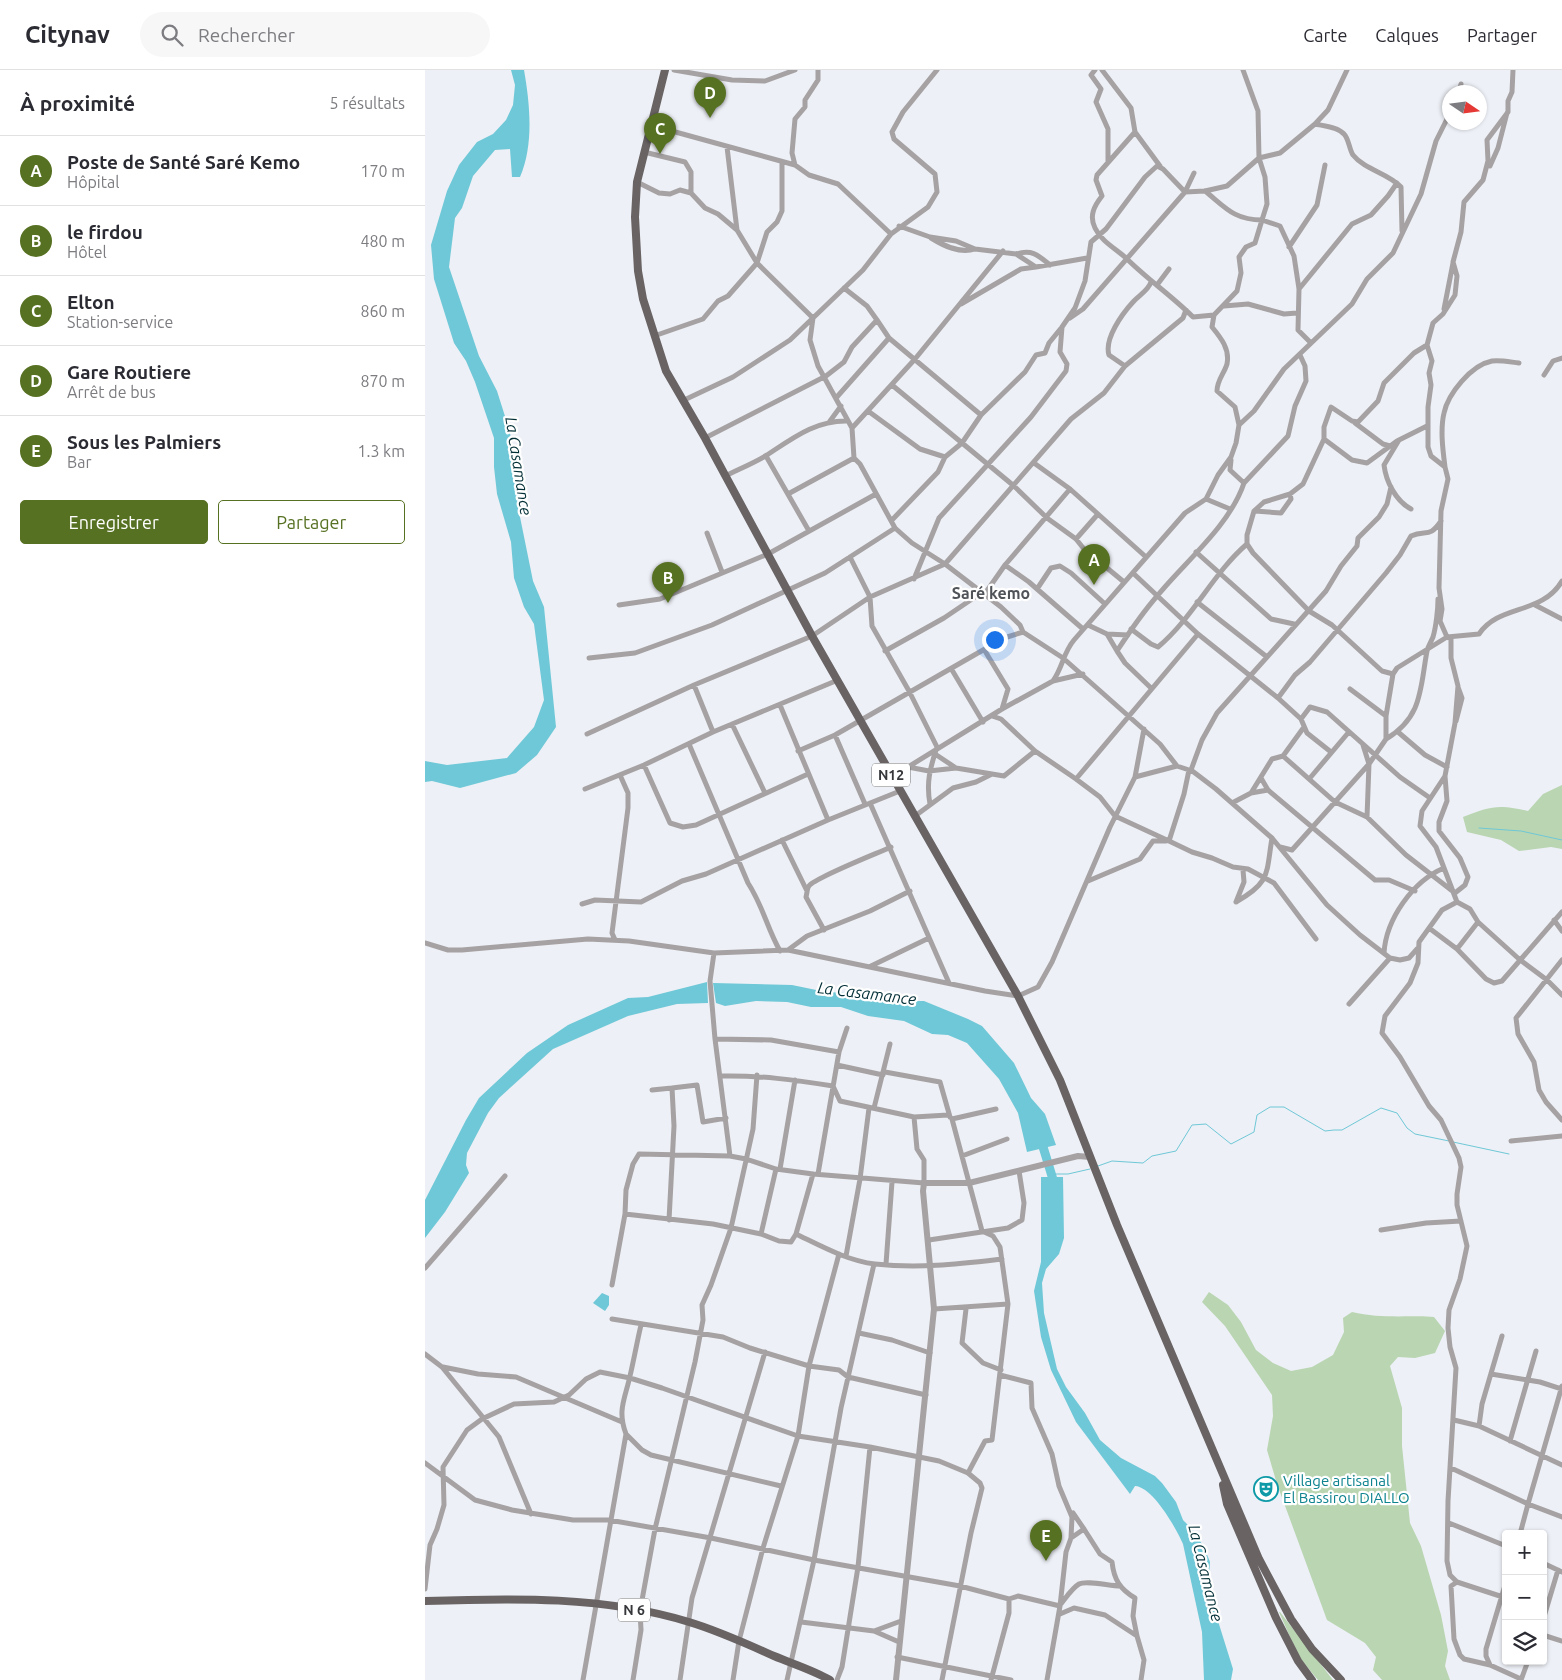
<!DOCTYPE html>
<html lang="fr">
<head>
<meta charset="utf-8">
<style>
  :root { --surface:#fff; --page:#f7f7f7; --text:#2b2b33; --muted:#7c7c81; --line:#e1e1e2; --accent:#577123 }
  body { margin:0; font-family:Ubuntu,sans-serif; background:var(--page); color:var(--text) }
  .controls { position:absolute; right:15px; bottom:15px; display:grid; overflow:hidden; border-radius:5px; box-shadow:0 1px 4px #0004 }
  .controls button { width:45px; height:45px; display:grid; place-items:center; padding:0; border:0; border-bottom:1px solid var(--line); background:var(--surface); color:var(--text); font:25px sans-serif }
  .compass { position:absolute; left:1017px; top:15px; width:45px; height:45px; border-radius:50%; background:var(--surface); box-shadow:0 1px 4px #0004; rotate:103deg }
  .you { position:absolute; left:569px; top:569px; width:18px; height:18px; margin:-12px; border:4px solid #fff; border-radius:50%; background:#1a73e8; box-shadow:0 0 0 8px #1a73e833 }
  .badge { display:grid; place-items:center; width:32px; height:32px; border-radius:50%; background:var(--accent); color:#fff; font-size:16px; font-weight:700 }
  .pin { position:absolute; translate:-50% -41px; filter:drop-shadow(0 1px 2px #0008) }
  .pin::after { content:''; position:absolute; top:26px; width:18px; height:15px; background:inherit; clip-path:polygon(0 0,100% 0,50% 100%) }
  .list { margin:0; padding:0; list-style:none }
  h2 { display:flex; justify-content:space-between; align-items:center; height:65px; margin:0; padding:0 20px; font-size:21px }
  h2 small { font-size:16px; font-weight:400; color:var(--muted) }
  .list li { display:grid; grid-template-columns:32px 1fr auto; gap:15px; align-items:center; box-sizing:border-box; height:70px; padding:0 20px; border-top:1px solid var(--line) }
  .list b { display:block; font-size:19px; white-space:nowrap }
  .list p { margin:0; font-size:16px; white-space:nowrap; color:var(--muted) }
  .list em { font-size:16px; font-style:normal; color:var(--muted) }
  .actions { display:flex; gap:10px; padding:15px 20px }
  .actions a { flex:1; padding:11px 0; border:1px solid var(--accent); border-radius:5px; text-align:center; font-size:18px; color:var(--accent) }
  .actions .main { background:var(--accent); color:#fff }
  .icon { flex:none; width:28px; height:28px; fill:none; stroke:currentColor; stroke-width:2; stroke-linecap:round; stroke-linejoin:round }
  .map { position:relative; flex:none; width:1137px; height:1610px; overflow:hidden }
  header { display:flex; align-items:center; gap:30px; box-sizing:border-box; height:70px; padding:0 25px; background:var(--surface); border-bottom:1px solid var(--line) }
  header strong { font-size:24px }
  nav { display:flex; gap:28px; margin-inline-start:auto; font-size:18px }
  .search { width:350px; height:45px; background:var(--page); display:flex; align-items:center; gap:12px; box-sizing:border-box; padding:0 18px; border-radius:28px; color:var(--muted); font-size:19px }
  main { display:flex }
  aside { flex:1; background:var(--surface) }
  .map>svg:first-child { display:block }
  .green { fill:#bad5b2 }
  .water { fill:#6fc8d7 }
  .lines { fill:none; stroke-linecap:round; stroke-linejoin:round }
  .stream { stroke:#6fc8d7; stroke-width:1 }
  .river { stroke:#6fc8d7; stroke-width:9 }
  .minor { stroke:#a6a2a3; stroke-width:5 }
  .tertiary { stroke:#a6a2a3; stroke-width:6 }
  .primary { stroke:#696364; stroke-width:8 }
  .labels { text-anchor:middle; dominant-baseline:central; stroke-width:4.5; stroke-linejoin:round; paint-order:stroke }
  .shield { fill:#fff; stroke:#727375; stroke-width:1 }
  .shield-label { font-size:14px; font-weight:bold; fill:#36373a }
  .culture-label { font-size:15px; fill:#0d838f; stroke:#fff; text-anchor:start }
  .water-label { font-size:16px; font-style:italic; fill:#033037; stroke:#fff }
  .neighbourhood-label { font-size:16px; font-weight:bold; fill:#505358; stroke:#fff }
</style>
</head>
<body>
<header>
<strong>Citynav</strong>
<div class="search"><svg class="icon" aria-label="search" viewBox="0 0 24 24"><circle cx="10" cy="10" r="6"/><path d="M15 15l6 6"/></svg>Rechercher</div>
<nav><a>Carte</a><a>Calques</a><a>Partager</a></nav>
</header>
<main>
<aside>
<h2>À proximité<small>5 résultats</small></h2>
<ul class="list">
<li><span class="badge">A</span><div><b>Poste de Santé Saré Kemo</b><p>Hôpital</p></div><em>170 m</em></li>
<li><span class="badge">B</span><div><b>le firdou</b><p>Hôtel</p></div><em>480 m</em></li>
<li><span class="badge">C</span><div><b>Elton</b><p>Station-service</p></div><em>860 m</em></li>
<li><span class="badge">D</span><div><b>Gare Routiere</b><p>Arrêt de bus</p></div><em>870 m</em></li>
<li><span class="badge">E</span><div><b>Sous les Palmiers</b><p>Bar</p></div><em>1.3 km</em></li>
</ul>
<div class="actions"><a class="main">Enregistrer</a><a>Partager</a></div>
</aside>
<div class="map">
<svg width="1137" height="1610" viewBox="0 0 1137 1610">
  <rect width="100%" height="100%" fill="#edf0f6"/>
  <path class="green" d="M1137,715V779L1126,777L1094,781L1076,770L1042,762L1038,747C1065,736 1074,734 1103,741L1118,724Z
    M784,1222L803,1235L816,1252L831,1280L848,1293L866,1301L887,1297L908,1285L919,1262L918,1248L927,1242C955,1249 981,1245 1009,1247L1020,1261L1010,1283L990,1288L973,1287L965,1296L977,1338V1376L985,1453L996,1476L1016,1545L1023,1581L1020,1596L1025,1610H957L948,1600L951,1587L940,1573L902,1550L852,1414L842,1380L848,1346L847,1325L800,1256L777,1232Z
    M854,1542H855L908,1610H893L874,1587Z"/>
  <path class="water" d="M86,0H99C105,34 109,75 95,107H87L85,79L70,80L48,106L37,138L30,148L24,197L54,286L72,321L85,362L94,442L108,511L119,537L131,657L112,685L91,703L35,718L7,711L0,712V691L22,695L82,688L109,657L119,630L109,554L99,537L89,508L86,472L72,424L69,397V368L50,312L41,291L29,273L9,209L6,175L22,121L34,95L52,72L68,64L81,50L88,35L90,15Z
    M282,912L283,933L252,934L203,946L128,979L74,1028L63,1043L42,1083L41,1095L44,1103L20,1142L0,1168V1130L41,1050L54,1028L102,983L143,955L203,928L223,927Z
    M288,913L367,915L401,922L425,923L468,931H499L543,949L557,956L589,993L606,1028L620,1044L631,1075L602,1082L593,1043L574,1009L542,973L523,965L507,964L479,951L443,946L416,937H386L362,932L331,931L300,936L291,933Z
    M616,1107H638L639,1168L634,1184L621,1199L617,1213L619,1243L632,1299L641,1317L660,1343L675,1370L696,1388L730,1406L737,1413L751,1432L758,1450L767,1459L779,1477L785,1492L783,1519L808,1599L806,1610H779L777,1562L758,1474C751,1458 728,1417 710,1416L705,1424L651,1352L626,1300L616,1267L609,1221L616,1192Z
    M177,1223L184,1226V1235L180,1241L168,1233Z"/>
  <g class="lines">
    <path class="stream" d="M1054,758L1096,761L1137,770
      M1028,1072L1084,1084
      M673,1096L687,1091L718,1093L727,1086L751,1081L767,1055L781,1054L806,1074L829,1062L832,1045L845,1037H859L900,1061L909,1060H917L956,1038L972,1043L982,1058L990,1064L1024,1071
      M627,1104H643L665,1099"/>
    <path class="river" d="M615,1067L630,1116"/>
    <path class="minor" d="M249,0L307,10L340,11L370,0
      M670,0L666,5L676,19L671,32L683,59V92
      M677,0L706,38L710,62L735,96
      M1088,0L1087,22L1083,31V42L1062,70L1063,91L1058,110L1039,132L1036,162L1028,192L1032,206L1030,225L1018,244L1008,253L1002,275L1007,291L1004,303L1006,315L1003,337V377L1006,386L1020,397L1023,409L1016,441L1014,518L1017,539L1015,551L1022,567L1026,569V588L1033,616L1030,653L1020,706L997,741L995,756L1011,777L1032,832L1045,839L1053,852L1094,889L1122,910L1137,925
      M1034,22L1036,14
      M890,54C899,56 913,57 919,64C924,69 924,79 928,85C940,100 963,103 976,117L977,161
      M225,55L370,95L384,105L413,114L466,164
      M302,77L312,160L332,193L388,248L385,270L393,296L427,358L429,388L435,394L470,458L487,473L520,494L576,537L595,555L598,562L638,588L735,674L752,696L764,700
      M219,82L260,92L266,102V123
      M370,95L367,83L370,49L380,37V30L393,10V0
      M1065,96L1073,78L1082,43
      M212,112L234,123L245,124L255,120L266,123L280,138L293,144L312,160
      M780,121C800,137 809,150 837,150L842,134L840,107L834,88L833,41L818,0
      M474,156L505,167L531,171L550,179L591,184L611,197L662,188
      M506,168C519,176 535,184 550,179
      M864,177L892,135L900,95
      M591,184C607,179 613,185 625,195
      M732,215L744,199
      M419,218L442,236L452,250
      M874,219L927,154L946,145L963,126L972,113
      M536,234L596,199L611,197
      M799,236L823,234L859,244L872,243
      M1019,239L1028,193
      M789,245L812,221L816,203L814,187L821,177L830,173L837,150L855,156L869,186L874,219L873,260L886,273
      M645,248L658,239L760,122L780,121L802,116L834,88L855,83L890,54L903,40L922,0
      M229,266L278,249L293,231L303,226L332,193L342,162L352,152L357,141V92
      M700,296L684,285C679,269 697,244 708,232C714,225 723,221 726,212
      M1119,305L1128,291L1137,288
      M467,315L589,416L622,448L651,469L659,479L699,512
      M411,328L464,268L556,345
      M257,331L308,307L365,270L438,200L466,164L503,137L512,122L510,104L469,69L467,62L478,42L512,0
      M443,341L495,379L520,387
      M405,351L416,336
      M930,353L958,374L965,376
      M814,355L829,341L859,299L927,234L942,209L968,183L996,124L1011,71L1024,45
      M427,358L490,289L578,181
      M280,368L401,306L419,292L427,277L452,250L464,268
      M899,369L927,390L942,393L972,371
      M341,386L384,461
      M609,393L645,419L673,444
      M1020,397C1018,381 1015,360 1019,343C1023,324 1046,295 1067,291C1076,290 1085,292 1094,293
      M300,406C314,399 329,393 342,385C368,368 391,350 423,351
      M819,413L863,366L870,336L881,311L880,296L875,285
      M363,424L429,388
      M781,429L805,439
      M986,439C971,431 961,412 959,395L974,370L1002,356
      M830,441L856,443L866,429L865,424
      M467,450L513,402L520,387L537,373L556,345L600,302L611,285L620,283L624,273L637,257
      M282,463L297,502
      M651,469L673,444L721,487
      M771,482L846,549L869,554
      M425,487L445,527L447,556L484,621L512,677C505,698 501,713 505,734
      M580,495L604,512L658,559
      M708,503L773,564L853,628L876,649L882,663L906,682
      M489,509L514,448L606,347L641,301L642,294L635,282L637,257L650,238L660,211L666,172L681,159L720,107L732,96L738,99L760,122L769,103
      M612,519L626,498L635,496L646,503L680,534
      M559,525L580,495L645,419
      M772,532L842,587
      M194,535L235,529L343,484L451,424
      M1110,535L1137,549
      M663,555L682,564L692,581
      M706,559L726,574L733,577C768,548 788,503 822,474
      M682,564L703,565
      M460,581L519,548L556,523
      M560,581L583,619L577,639
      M164,588L210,583L287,555L400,503L470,458
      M527,600L558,652
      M968,604L957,601L907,555L884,541L828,483L822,474V465L829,441L839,432L865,424L878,414L899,369V357L906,337L927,351L933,352L953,331L959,313L989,283L1002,275
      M628,611C638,597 638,583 649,570L760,443L781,429L793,405L806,387L811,373L814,355L810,337L792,321C792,310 799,304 802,294C805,279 796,268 787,257L789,245L768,247C747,226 722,209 701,188C691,179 676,171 670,158C664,146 669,136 677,126L671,110L672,105L710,62
      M269,615L288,662
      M726,618L700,593L692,581C705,561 718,542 733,525C761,491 805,455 819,413L805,400L806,390
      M925,619L961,646
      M853,628L870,605L885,592L961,503L975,485L986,466C1001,459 1004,469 1016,451
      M355,635L403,750
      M567,646L576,649L610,681L651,709L773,564
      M876,649L885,637L902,642L975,707L1005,728
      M1031,651L1037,628L1033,617
      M307,654L340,723
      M973,662L1000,685L1022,697
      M162,664L269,615L387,566L445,527L520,494L646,349L679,323L700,296L758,248L761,240
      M410,665L440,734
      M961,669C998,647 995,618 1002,581C1003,576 1006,572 1008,567C1011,557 1013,539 1013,529
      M264,674L323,813C338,836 342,858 355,881
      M938,675L944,694L942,747
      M373,681L410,665L579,568L598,562
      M510,684L531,698L567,704
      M858,686L910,732L942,747L981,785L1030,823L1040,815L1043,807L1035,788L1014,761V752L1022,731L1020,706
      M219,695L245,753L258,757L271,755L383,704
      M483,697L504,701L531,698
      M766,700L791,719L847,768L902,835L935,865L965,888L975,890L984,888L992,879
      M467,705L483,697L577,639L628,611L658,604
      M710,707L752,696
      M836,708L843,720L950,810H964L990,821
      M885,708L923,663
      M651,709L675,727L690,746L744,771
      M160,719L219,695L288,662L413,610
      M826,723L843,720
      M445,733L524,913
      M807,733L826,723L847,689L858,686L879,657
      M490,746L528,718L551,712L567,704L579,706L610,681
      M357,770L382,821
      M855,777L867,780L944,694L961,669V646L968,604L972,598L1022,567L1054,564C1074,534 1117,545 1137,511
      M663,811L715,789L728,771H741
      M811,832C846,812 841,804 847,768
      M811,832L819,812L818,800
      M1032,832L1017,840L994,872L993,893L985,913L960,946L957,963L975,987L1004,1036L1016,1050L1034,1088L1036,1097L1032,1124V1135L1042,1176L1035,1209L1024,1240L1023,1258L1025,1277L1031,1298L1023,1431L1022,1491L1025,1505L1032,1512L1081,1528
      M157,834L170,830L216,832L257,811L281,804L403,750L475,721
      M1129,850L1137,861
      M1053,852L1032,879L1061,909L1069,913L1077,911L1137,842
      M1004,858L1032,879
      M399,860L381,827C382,824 382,818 384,816C389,808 453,783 466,777
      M891,869L849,813L823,799L808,797L787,788L767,782L744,771L759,724L764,700H766L777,670L792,643L901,521L916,496L932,476L933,468L954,447L962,434L966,417
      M190,870L187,863L203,738V723L195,705
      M0,873L23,880H37L163,869L204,871L289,883L363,880L560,921L593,926L613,917L627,892L685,757L710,707L719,659
      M363,880L382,866L445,841L485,821
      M289,883L285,911L290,969
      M959,883C961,849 988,811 1019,798
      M1137,890L1091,948L1093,964L1109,992L1114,1020L1121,1032L1137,1050
      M446,896L504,868
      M924,934L965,888
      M412,995L458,1005
      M460,1002L515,1012L525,1047
      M295,1006C334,1005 370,1010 408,1016L415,1031L489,1047L523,1045
      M227,1020L247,1018
      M449,1038L465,974
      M1086,1071L1137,1066
      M305,1086L290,969L346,970L414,982
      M537,1086L582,1069
      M355,1099L370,1010
      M393,1104L414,982L422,958
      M200,1144L288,1154L336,1164L354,1171L366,1172L371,1164L388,1104
      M244,1150L249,1056L247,1018L272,1015L278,1052L301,1048
      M956,1160L1001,1153L1036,1151
      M336,1164L351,1099
      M371,1164C396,1176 423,1191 450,1194C494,1199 534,1194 577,1189
      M504,1170L583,1158L597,1150L599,1133L594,1101
      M421,1186L435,1109L444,1038
      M461,1194L467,1112
      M0,1198L80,1106
      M187,1215L200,1144L201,1120L208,1094L214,1084L305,1086L321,1089L351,1099L388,1104L499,1113V1090L492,1079L489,1047
      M509,1239L583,1234
      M541,1239L537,1273L558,1293L576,1300
      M187,1249L298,1267L325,1278L384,1296L414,1300L423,1307L501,1325
      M434,1263L467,1270L505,1283
      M0,1284L17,1297L74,1367L106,1444
      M18,1297L53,1304L91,1307L197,1352
      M1066,1304L1115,1312L1137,1319
      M575,1305L606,1313L607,1338L627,1384L634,1416L647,1447L646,1468L641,1482L635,1536
      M1029,1350L1054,1356L1137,1395
      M1054,1356L1057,1334L1077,1266
      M201,1364L217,1380L226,1385L356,1416
      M1085,1371L1111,1281
      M0,1393L50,1430L87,1440L148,1450H184L286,1468L389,1490L535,1516L584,1529
      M1026,1398L1103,1434L1137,1316
      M543,1403L560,1371L567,1370L583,1234L575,1177L568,1166L557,1161L527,1049L571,1039
      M648,1443L659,1459
      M1024,1453L1081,1476
      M1095,1464L1103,1434L1137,1447
      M646,1468L659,1459L675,1484L687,1492C689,1510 695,1519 710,1528L708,1546L712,1566
      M1118,1493L1137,1502
      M1032,1512L1026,1516L1029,1569L1035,1585L1039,1589L1065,1595L1096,1609
      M0,1519L5,1475L12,1459L19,1435L18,1397L42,1360L57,1349L89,1334L129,1332L144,1325L161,1309L175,1302L205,1308L237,1318L373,1366L445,1377L514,1391L543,1403L555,1413L557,1418L546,1463L517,1610
      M635,1535C640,1529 647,1518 654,1514C661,1510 685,1516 695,1516
      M635,1544L649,1538L680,1545L712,1566L719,1590L716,1610
      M1118,1550L1133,1500
      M376,1552L449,1561L474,1572
      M449,1561L476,1551
      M1118,1565L1137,1571
      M472,1587L586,1610
      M1065,1595L1061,1586V1579L1081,1512
      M158,1610L201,1364C192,1340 200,1329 205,1306C209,1289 212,1272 216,1255
      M208,1610L216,1560L215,1541L230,1459L270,1292L278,1250L277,1235L286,1215L306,1158L328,1059L332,1005
      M255,1610L267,1528L340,1282
      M308,1610L314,1571L338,1478L373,1366L384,1296L414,1184
      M362,1610L389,1490L416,1338L449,1194
      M412,1610L417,1597L433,1497L445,1377
      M566,1610L584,1543V1529L593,1526L635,1536L622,1610
      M1096,1610L1103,1591"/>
    <path class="tertiary" d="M471,1610L509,1239L498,1121L499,1113H544L653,1086L665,1087"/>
    <path class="primary" d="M240,0L212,112L210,147L213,201L218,229L241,301L280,368L387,566L593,926L635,1010L692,1155L834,1489L866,1549L887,1579L916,1610
      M798,1415L802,1434L851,1548L873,1591L887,1610
      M0,1531C88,1528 180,1526 264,1552C294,1561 322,1574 349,1586C368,1594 388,1600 405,1610"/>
  </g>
  <defs>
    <symbol id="theatre-ring" viewBox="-11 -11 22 22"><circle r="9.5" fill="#fff" stroke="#0f9aa8" stroke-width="1.5"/><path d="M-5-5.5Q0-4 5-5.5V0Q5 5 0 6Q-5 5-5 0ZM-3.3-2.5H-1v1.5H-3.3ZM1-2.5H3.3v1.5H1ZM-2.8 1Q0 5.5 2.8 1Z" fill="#0f9aa8"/></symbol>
  </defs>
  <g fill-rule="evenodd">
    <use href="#theatre-ring" x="827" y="1405" width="28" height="28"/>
  </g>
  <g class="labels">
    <g class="shield">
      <rect x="447" y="693.5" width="38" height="23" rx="4"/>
      <rect x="193" y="1528.5" width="32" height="23" rx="4"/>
    </g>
    <g class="shield-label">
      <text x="466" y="705">N12</text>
      <text x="209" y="1540">N 6</text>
    </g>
    <g class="culture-label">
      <text x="858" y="1410">Village artisanal<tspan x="858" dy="17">El Bassirou DIALLO</tspan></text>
    </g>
    <g class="water-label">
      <text transform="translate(94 396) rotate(81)">La Casamance</text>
      <text transform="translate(442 923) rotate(7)">La Casamance</text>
      <text transform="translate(781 1503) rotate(76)">La Casamance</text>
    </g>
    <g class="neighbourhood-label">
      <text x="566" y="523">Saré kemo</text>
    </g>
  </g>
</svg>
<div class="controls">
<button>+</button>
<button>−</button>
<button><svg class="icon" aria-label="layers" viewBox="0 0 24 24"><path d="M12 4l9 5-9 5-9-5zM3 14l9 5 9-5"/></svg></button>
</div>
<svg class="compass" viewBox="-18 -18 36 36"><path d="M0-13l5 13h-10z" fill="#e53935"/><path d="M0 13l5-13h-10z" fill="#7c7c81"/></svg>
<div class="you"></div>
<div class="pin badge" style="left:669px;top:515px">A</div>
<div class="pin badge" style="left:243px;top:533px">B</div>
<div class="pin badge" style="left:235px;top:84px">C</div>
<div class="pin badge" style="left:285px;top:48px">D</div>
<div class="pin badge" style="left:621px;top:1491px">E</div>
</div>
</main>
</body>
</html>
